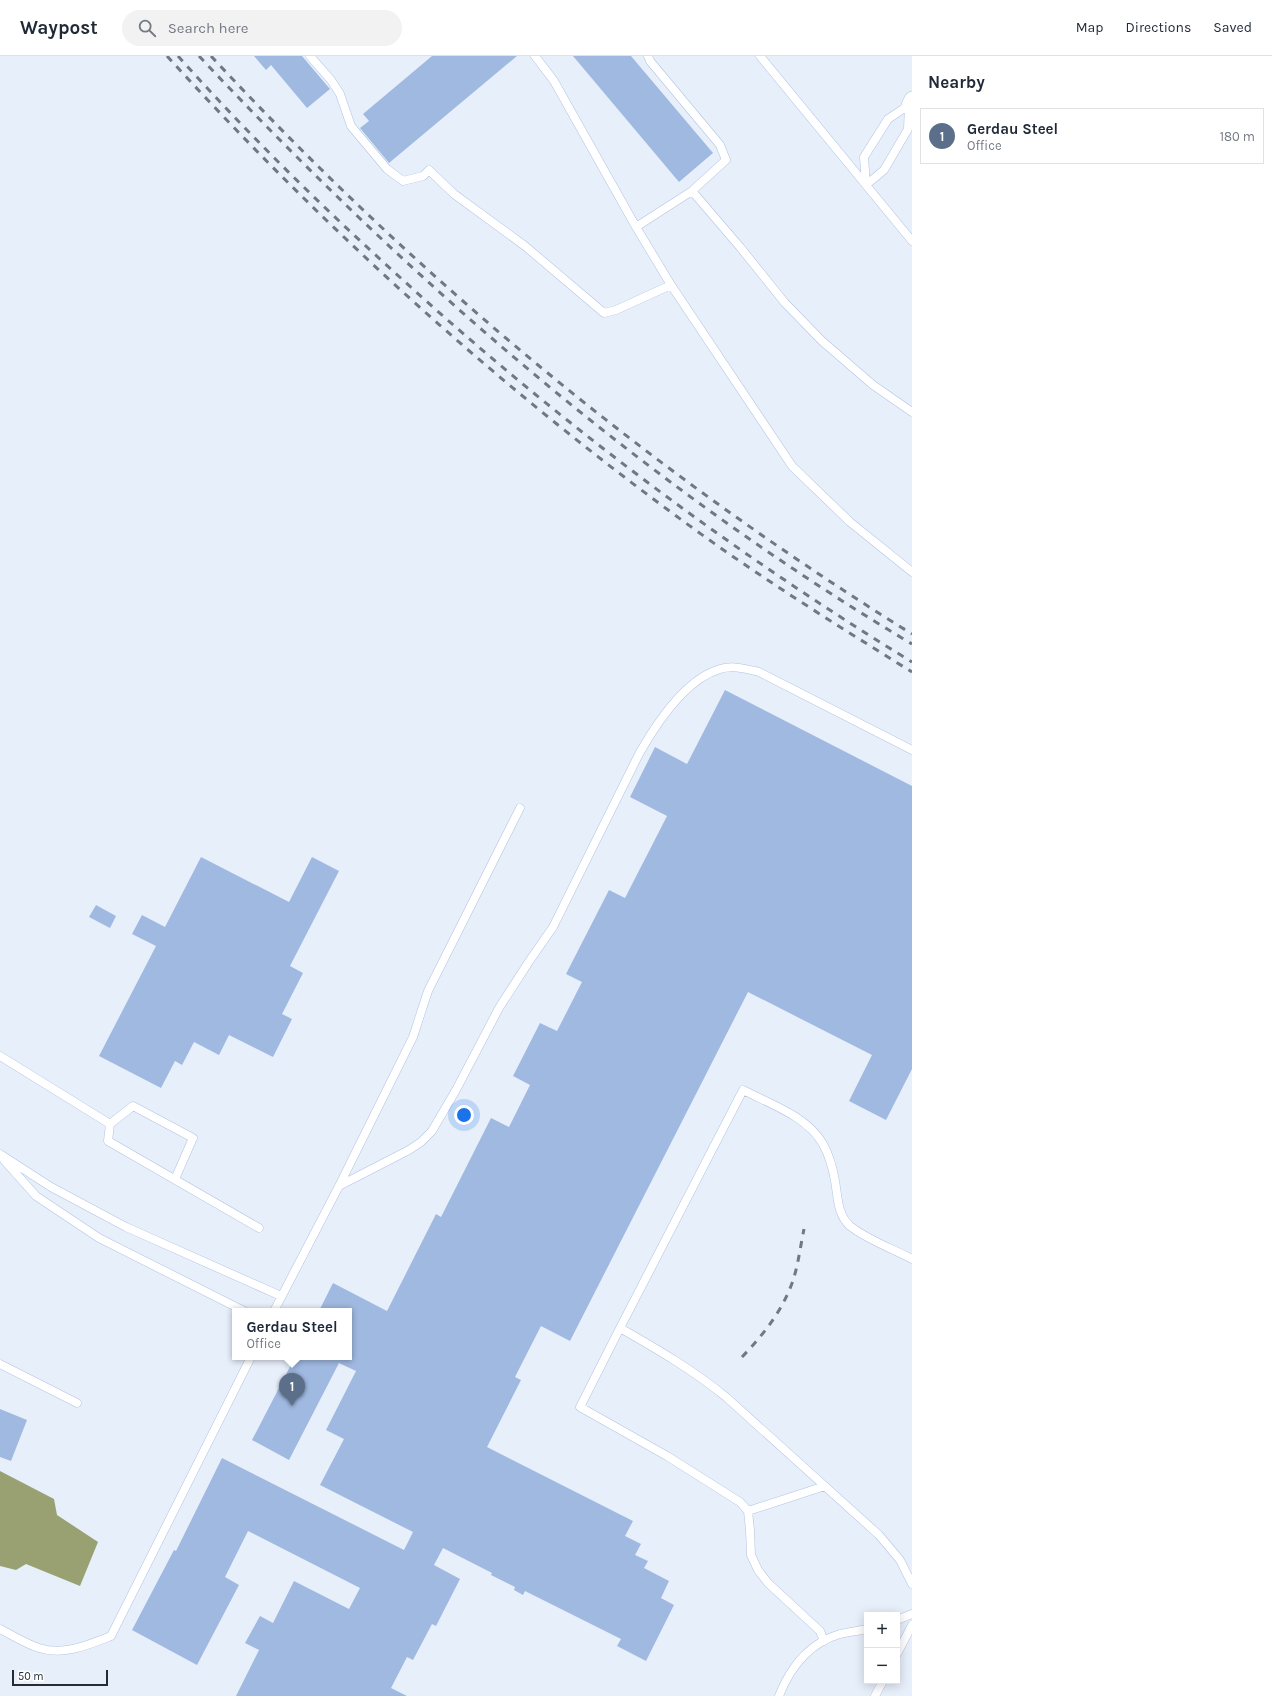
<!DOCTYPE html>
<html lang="en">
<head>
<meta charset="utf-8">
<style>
  :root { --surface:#fff; --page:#f2f2f3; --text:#1f2937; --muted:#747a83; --line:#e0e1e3; --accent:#757f2c }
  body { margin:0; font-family:Karla,sans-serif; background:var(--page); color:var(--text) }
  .controls { position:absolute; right:12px; bottom:12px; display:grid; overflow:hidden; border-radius:0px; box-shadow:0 2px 10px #0003 }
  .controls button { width:36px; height:36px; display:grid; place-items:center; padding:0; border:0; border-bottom:1px solid var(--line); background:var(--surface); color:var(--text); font:20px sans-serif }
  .scale { position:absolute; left:12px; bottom:10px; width:96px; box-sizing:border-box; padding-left:4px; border:2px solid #252c37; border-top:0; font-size:11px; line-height:14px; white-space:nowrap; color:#252c37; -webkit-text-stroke:3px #fff; paint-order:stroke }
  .you { position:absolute; left:464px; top:1059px; width:14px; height:14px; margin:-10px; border:3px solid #fff; border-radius:50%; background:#1a73e8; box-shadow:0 0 0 6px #1a73e833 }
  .badge { display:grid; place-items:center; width:26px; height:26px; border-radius:50%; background:var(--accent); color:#fff; font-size:13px; font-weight:700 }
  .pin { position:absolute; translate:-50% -33px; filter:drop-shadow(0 1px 2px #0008) }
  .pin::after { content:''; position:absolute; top:21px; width:14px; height:12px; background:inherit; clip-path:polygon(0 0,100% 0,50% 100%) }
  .popup { position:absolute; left:232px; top:1252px; width:120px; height:52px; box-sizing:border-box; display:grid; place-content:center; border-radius:0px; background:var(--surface); filter:drop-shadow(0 1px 3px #0005); font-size:13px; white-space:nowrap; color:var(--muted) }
  .popup b { font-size:15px; color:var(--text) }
  .popup::after { content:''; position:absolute; left:50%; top:100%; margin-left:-8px; border:8px solid transparent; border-top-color:var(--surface) }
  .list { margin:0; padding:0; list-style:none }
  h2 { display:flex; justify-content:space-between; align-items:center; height:52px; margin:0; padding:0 16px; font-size:17px }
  h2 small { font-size:13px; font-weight:400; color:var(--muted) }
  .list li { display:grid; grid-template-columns:26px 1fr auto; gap:12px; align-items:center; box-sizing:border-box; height:56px; margin:0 8px 8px; padding:0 8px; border:1px solid var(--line); border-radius:0px }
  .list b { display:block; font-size:15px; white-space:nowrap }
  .list p { margin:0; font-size:13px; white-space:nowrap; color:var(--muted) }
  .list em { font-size:13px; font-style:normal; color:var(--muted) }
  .icon { flex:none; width:22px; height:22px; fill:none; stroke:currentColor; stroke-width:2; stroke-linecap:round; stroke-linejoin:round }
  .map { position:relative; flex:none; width:912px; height:1640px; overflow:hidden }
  header { display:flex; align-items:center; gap:24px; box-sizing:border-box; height:56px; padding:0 20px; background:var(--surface); border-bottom:1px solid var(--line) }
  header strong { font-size:19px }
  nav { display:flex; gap:22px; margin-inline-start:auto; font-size:14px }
  .search { width:280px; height:36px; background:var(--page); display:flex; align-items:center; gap:10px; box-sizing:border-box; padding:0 14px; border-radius:22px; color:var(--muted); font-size:15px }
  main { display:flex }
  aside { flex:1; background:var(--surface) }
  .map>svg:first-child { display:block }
  .water { fill:#99a173 }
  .building { fill:#a0b9e1 }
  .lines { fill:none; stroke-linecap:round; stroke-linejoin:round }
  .lane-casing { stroke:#b1c3e0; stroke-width:9 }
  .street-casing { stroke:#b1c3e0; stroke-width:16 }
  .lane { stroke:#fff; stroke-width:8 }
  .street { stroke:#fff; stroke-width:15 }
  .rail { stroke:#707883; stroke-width:3; stroke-dasharray:7 7; stroke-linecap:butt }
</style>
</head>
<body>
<header>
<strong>Waypost</strong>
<div class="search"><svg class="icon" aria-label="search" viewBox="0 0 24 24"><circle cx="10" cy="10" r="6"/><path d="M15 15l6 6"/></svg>Search here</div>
<nav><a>Map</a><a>Directions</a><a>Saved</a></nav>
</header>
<main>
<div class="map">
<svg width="912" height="1640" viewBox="0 0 912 1640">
  <rect width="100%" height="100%" fill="#e7effb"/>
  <path class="water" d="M0,1415L54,1443L57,1459L98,1486L80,1530L26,1508L16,1514L0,1510Z"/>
  <path class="building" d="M254,0H302L330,33L307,52L271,9L266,14Z
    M432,0H517L389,107L360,72L369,65L363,58Z
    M573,0H631L713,97L679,126Z
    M725,634L912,730V1013L886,1064L849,1045L872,999L748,936L570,1285L541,1270L515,1321L521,1324L487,1391L633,1465L625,1480L641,1488L635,1499L648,1505L644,1512L669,1525L661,1542L674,1549L646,1605L617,1590L621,1583L525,1535L523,1539L514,1534L515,1531L491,1519L492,1517L443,1492L434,1509L460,1523L436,1570L432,1568L413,1604L407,1601L391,1632L407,1640H236L259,1594L245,1587L260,1560L273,1567L294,1525L349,1553L360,1532L248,1475L225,1521L239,1529L197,1609L132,1574L174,1494L176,1495L222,1402L404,1494L413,1476L320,1429L344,1383L326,1374L356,1315L339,1307L289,1404L252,1384L295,1301H349V1255H319L333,1227L387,1255L436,1158L441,1161L491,1062L509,1071L530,1029L513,1020L540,967L557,975L582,926L566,918L609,834L625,842L667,760L630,741L655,691L687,708Z
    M201,801L289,846L312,801L339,815L290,910L303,917L282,958L292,963L273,1001L229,979L219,999L194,986L182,1009L175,1005L161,1032L99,1000L156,890L132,878L142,859L165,871Z
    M96,849L116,860L110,872L89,861Z
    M0,1353L27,1364L11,1405L0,1401Z"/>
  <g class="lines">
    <defs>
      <path id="lane" d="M310,0L331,24L340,38L351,70L387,113L403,125L423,120L429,114L454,138L525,190L604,257L616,254L671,229
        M535,0L554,25L636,171L671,229L792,410L850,466L912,516
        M760,0L912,185
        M866,129L864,101L888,63L909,49
        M866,129L884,114L908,73L909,49
        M692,135L740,191L785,247L822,285L873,329L912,356
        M636,171L692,135L726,104L720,89L650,5L648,0
        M0,1000L110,1068L108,1085L259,1172
        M110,1068L133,1050L193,1082L175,1123
        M0,1098L51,1131L126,1171L281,1240
        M4,1104L36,1140L99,1182L244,1255
        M339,1130L409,1094L421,1086L432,1075L456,1034L499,952L528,907L553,871L639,698C656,668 685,623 720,613C733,609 746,613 759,616L912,694
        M912,1203C893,1193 866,1183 850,1170C837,1158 838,1141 835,1125C833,1113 829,1099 823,1088C807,1060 770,1048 743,1034L620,1272C657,1293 693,1314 726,1341L879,1479L900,1504L912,1528
        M274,1255L339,1130L413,981L428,935L520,752
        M620,1272L580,1351L667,1400L740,1446L748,1455L750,1474L751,1499L758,1514L768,1527L820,1575L824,1585
        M0,1308L77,1347
        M748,1455L825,1430
        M897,1564L912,1558
        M0,1573C12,1579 26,1588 39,1592C63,1600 88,1589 111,1580L251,1301
        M897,1598L912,1569
        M779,1640C790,1612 809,1587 840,1578C848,1576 858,1575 867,1573
        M875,1640L883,1625"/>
      <path id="street" d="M909,49L912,43"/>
    </defs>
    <use href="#lane" class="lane-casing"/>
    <use href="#street" class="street-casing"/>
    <use href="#lane" class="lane"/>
    <use href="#street" class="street"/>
    <path class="rail" d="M167,0C330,179 511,342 708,483C774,530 843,573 912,616
      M178,0C245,75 317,146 392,214C552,361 726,492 912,606
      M199,0C410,225 647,430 912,588
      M211,0C419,224 653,417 912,578
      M742,1301C762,1280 780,1258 791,1230C798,1212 800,1192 804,1173"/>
  </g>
</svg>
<div class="controls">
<button>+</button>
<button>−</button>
</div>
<div class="scale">50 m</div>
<div class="you"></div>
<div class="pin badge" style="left:292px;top:1350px;background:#5c6f8a">1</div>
<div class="popup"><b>Gerdau Steel</b>Office</div>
</div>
<aside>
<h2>Nearby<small></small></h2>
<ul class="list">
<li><span class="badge" style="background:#5c6f8a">1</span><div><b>Gerdau Steel</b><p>Office</p></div><em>180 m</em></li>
</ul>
</aside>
</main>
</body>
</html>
